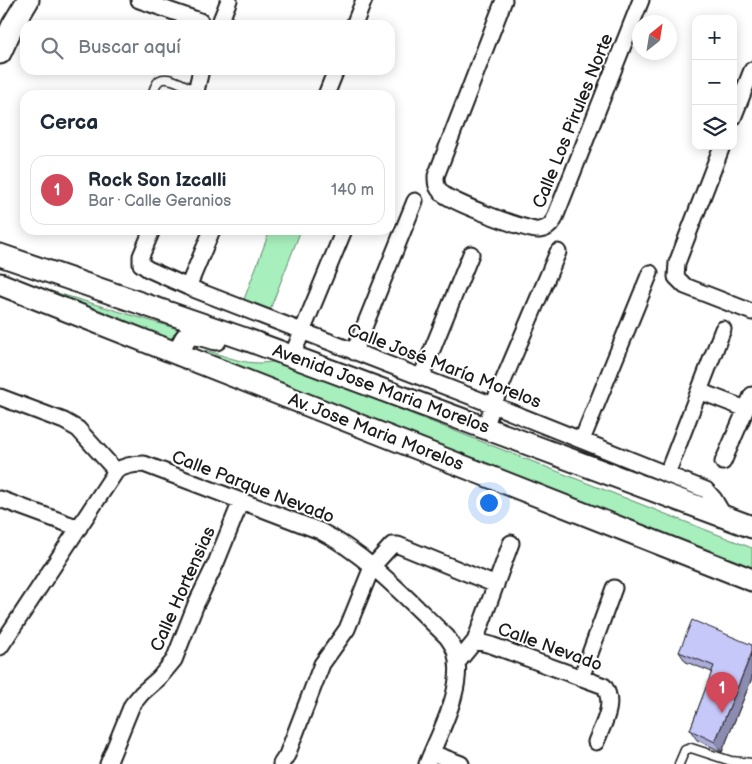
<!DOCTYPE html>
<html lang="es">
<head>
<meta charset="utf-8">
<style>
  :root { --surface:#fff; --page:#f6f6f7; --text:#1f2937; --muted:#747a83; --line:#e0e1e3; --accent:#d1495b }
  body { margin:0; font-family:"Balsamiq Sans",sans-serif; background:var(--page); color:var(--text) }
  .controls { position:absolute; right:15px; top:15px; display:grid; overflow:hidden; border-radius:10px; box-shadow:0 2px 12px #0003 }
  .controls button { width:45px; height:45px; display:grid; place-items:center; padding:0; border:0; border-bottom:1px solid var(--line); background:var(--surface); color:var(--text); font:25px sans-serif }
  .compass { position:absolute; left:632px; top:15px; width:45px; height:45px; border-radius:50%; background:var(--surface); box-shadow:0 2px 12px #0003; rotate:30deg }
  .you { position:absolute; left:488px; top:502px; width:18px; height:18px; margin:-12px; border:4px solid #fff; border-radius:50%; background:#1a73e8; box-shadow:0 0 0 8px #1a73e833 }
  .badge { display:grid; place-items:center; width:32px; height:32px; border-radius:50%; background:var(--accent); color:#fff; font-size:16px; font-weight:700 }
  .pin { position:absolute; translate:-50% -41px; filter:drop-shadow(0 1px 2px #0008) }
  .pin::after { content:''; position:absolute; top:26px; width:18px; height:15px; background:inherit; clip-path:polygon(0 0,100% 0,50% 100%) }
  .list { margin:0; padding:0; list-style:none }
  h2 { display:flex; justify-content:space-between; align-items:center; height:65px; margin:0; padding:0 20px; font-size:21px }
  h2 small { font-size:16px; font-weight:400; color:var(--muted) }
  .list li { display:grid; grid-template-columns:32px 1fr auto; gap:15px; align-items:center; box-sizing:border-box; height:70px; margin:0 10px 10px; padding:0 10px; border:1px solid var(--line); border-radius:15px }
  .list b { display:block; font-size:19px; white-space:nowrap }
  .list p { margin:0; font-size:16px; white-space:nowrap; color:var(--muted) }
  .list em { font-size:16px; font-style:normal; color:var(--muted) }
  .icon { flex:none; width:28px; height:28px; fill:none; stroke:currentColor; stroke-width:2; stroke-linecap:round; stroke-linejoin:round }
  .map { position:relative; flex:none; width:752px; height:764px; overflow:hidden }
  .search { position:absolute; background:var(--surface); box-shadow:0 2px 12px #0003; left:20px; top:20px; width:375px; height:55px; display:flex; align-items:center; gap:12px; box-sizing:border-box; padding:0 18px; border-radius:15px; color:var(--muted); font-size:19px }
  .panel { position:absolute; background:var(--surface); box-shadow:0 2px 12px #0003; left:20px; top:90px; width:375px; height:145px; border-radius:15px }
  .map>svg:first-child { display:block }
  .green { fill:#a7efbc; stroke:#62866c }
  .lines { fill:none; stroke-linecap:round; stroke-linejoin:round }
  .lane-casing { stroke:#1c1c1c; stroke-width:11 }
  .street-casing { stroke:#1c1c1c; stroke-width:19 }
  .secondary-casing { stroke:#1c1c1c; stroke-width:25 }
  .lane { stroke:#fff; stroke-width:8 }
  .street { stroke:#fff; stroke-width:15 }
  .secondary { stroke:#fff; stroke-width:21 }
  .wall { fill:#abacd7; stroke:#1c1c1c }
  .shaded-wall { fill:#8b8caf; stroke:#1c1c1c }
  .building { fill:#c7c8fa; stroke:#1c1c1c }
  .labels { text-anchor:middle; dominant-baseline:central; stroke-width:4; stroke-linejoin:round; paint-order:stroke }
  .street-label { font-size:18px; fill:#1c1c1c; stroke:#fff }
</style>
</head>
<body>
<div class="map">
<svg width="752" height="764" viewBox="0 0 752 764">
  <rect width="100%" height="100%" fill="#fff"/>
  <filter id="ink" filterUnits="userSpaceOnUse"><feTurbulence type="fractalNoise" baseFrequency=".02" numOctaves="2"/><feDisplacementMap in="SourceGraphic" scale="10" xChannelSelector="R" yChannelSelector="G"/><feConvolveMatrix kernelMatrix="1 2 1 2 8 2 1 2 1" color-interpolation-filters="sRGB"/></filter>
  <g filter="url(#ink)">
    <path class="green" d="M270,230H301L269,312L243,302Z
      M27,284L178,329L171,342Z
      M205,350C232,358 248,367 277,361L752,548V573L202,354Z"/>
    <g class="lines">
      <defs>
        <path id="lane" d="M152,95C154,90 155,83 160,80C169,75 187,87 196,91
          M679,764L685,750L691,748L731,761L752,763"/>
        <path id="street" d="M139,0L200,21
          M504,0L436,176C436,183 436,187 442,193C449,201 529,232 539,230C547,229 550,226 554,220L641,0
          M219,25L229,0
          M354,25L364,0
          M198,95L196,91L201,70
          M326,95L336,70
          M733,118L752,70
          M722,146L677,263L676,277L685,286L752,312
          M152,230L141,256V264L148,269L188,287L493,405L706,490L714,499L724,516
          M188,287L212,230
          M354,352L415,201
          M292,356L344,230
          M421,377L471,254
          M699,391L746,409
          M0,397L64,421L78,429L116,471
          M485,428L493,405L558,252
          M582,440L650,273
          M723,462L752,395
          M667,474L723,329
          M0,499L79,528
          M475,641L491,645L604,686C616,704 603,724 596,742
          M0,647L116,471C125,465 134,464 144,464L320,531C369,556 408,600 447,637C450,641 453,646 455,651C466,686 440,731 427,764
          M457,663L475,641L511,543
          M581,678L614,588
          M432,753L461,764
          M108,764L132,705L142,693L159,678L174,660L196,604L216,563L241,501
          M281,764L287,755L322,664L347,629L372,567L392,545H398L496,585"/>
        <path id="secondary" d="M0,53L13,25L28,0
          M0,255L248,340L752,527
          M0,284L752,580
          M180,355C184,328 195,333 216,339"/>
      </defs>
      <use href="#lane" class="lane-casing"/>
      <use href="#street" class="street-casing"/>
      <use href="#secondary" class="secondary-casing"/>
      <use href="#lane" class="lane"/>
      <use href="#street" class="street"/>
      <use href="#secondary" class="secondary"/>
    </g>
    <path class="wall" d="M752,645V678L722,752L697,740L690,730L712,672L686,662L679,652Z"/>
    <path class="shaded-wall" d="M752,652V678L722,752L715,742Z"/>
    <path class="building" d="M692,620L752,645V652L715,742L690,730L714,666L679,652Z"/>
  </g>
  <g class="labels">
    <g class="street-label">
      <text transform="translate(573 121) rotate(-68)">Calle Los Pirules Norte</text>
      <text transform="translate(444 366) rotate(21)">Calle José María Morelos</text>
      <text transform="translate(381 389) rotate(20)">Avenida Jose Maria Morelos</text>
      <text transform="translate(376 432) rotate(21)">Av. Jose Maria Morelos</text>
      <text transform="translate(253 487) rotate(21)">Calle Parque Nevado</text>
      <text transform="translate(183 589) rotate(-66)">Calle Hortensias</text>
      <text transform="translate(550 647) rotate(20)">Calle Nevado</text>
    </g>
  </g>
</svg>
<div class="controls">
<button>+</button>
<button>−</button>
<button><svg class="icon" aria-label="layers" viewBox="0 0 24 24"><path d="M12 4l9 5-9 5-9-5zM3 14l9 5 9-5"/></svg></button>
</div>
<svg class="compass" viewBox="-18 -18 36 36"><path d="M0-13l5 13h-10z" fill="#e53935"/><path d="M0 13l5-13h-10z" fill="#747a83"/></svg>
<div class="you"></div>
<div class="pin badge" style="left:722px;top:713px">1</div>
<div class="search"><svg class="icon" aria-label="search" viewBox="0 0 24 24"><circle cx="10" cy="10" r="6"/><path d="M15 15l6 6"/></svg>Buscar aquí</div>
<section class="panel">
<h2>Cerca<small></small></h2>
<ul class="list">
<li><span class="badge">1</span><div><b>Rock Son Izcalli</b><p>Bar · Calle Geranios</p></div><em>140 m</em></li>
</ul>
</section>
</div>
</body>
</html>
